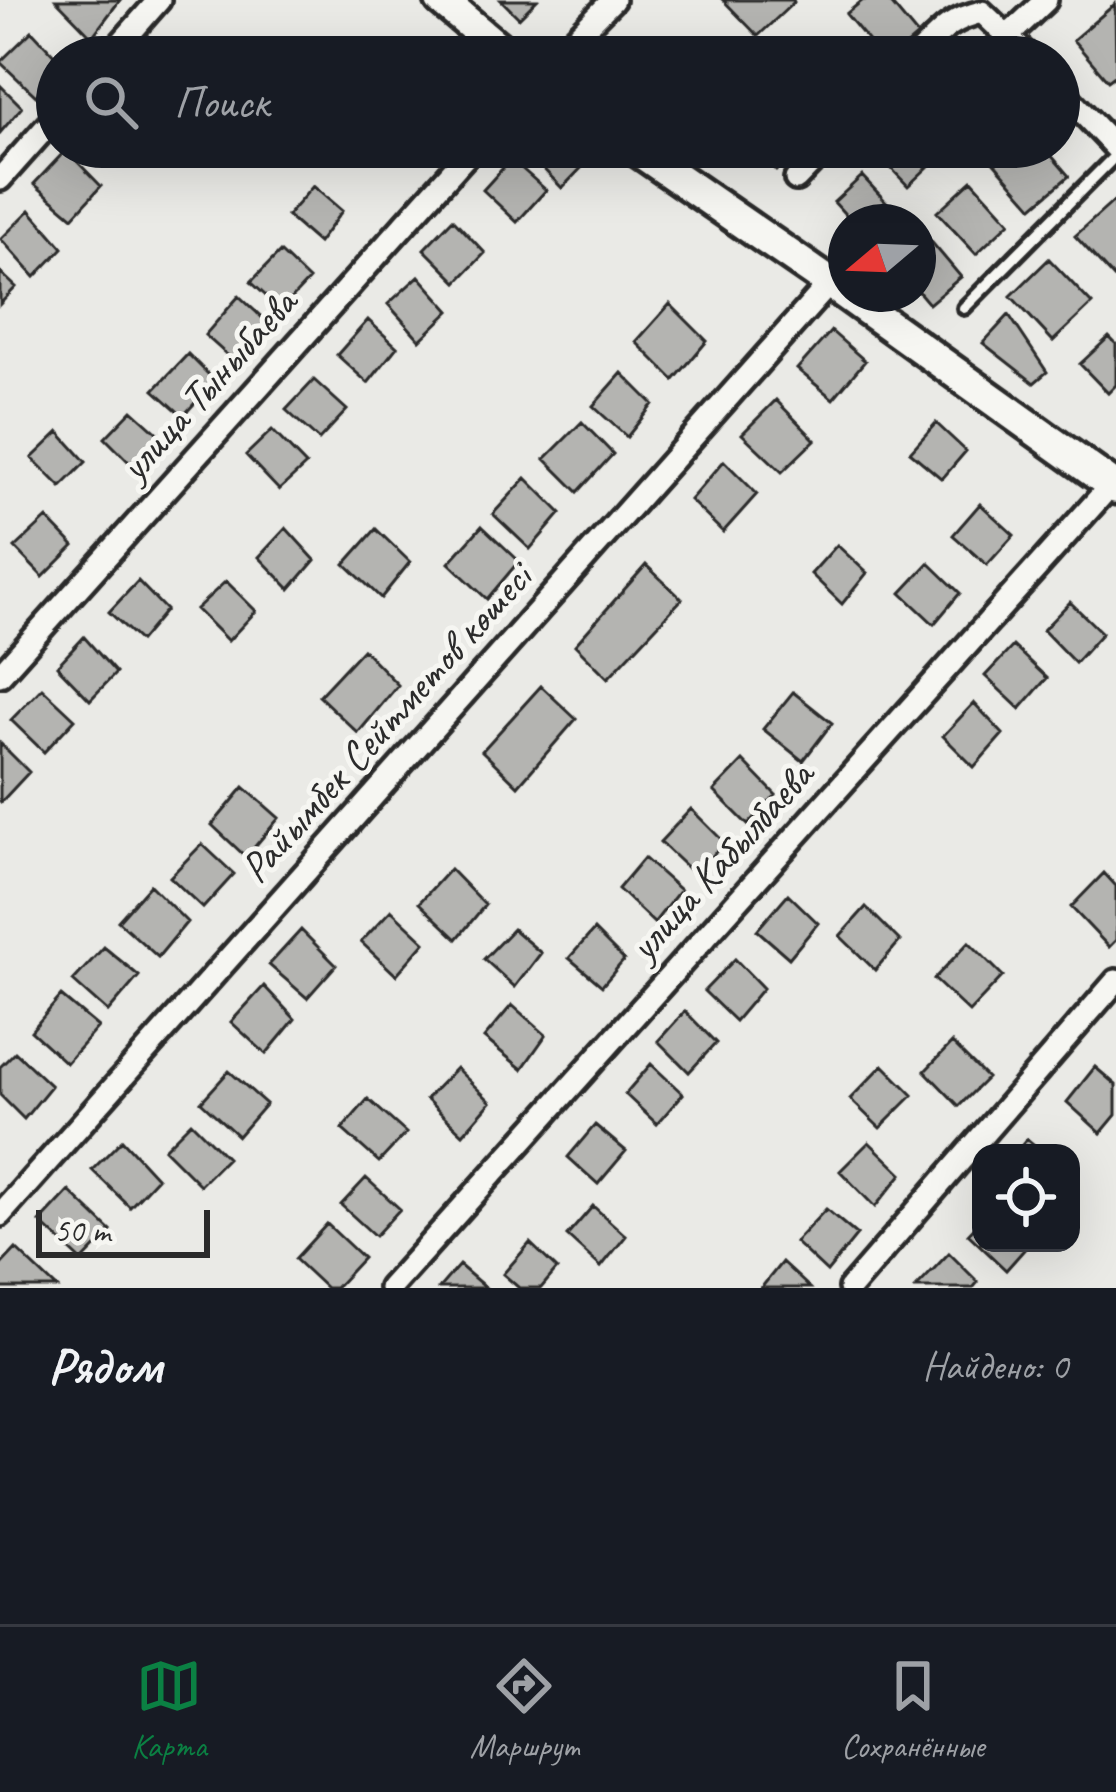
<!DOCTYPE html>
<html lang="ru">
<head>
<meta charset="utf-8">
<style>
  :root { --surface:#171b24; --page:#242831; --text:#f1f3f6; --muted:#9ea1a6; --line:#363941; --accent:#0b8043 }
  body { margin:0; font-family:Caveat,sans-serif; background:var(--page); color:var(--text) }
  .controls { position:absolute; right:36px; bottom:36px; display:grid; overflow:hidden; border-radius:24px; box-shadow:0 12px 48px #0002 }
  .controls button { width:108px; height:108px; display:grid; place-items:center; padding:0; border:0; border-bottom:3px solid var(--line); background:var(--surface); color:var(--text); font:60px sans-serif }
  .compass { position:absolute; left:828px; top:204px; width:108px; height:108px; border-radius:50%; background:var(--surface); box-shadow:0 12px 48px #0002; rotate:251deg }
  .scale { position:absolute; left:36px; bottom:30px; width:174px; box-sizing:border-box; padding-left:12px; border:6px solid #2b2b2b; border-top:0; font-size:33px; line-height:42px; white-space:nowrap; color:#2b2b2b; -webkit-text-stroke:9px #f6f6f2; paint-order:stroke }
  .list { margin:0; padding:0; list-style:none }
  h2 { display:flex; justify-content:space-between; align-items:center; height:156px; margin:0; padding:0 48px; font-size:51px }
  h2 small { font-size:39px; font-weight:400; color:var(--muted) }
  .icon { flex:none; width:66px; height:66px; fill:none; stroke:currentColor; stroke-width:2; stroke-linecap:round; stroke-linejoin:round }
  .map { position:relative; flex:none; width:1116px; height:1288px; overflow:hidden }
  .search { position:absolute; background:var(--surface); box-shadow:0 12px 48px #0002; left:36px; right:36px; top:36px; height:132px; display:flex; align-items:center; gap:30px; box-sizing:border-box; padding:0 42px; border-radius:66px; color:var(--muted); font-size:45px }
  .sheet { height:336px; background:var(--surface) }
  nav { display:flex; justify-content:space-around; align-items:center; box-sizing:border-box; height:168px; border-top:3px solid var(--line); background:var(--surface); font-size:33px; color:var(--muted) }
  nav a { display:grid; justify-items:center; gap:6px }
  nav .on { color:var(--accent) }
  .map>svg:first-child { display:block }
  .building { fill:#b4b4b1; stroke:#2b2b2b; stroke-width:3 }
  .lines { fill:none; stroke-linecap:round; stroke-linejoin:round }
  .lane-casing { stroke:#2b2b2b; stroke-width:20 }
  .street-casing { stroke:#2b2b2b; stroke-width:30 }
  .secondary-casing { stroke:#2b2b2b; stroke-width:39 }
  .lane { stroke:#f6f6f2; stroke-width:10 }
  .street { stroke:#f6f6f2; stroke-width:21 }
  .secondary { stroke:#f6f6f2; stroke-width:30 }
  .labels { text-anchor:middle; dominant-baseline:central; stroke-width:10; stroke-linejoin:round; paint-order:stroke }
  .street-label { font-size:42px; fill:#2b2b2b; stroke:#f6f6f2 }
</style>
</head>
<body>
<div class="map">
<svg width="1116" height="1288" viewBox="0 0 1116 1288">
  <rect width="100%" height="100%" fill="#eaeae6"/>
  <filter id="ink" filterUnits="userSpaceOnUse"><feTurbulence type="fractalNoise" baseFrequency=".00833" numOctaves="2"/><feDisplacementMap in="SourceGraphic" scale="24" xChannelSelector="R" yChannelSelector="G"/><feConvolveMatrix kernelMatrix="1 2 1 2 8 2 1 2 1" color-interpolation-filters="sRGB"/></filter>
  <g filter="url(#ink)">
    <path class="building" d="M56,0H120L92,37Z
      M501,0H537L519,18Z
      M723,0H793L794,2L758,36Z
      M863,0H888L918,36L893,57H882L846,14Z
      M1115,4L1116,75L1108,81L1073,40Z
      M32,31L57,58V69L36,96L0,62Z
      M824,39L841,57H806Z
      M448,41L467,57H435Z
      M0,85L22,107L0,133Z
      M533,147H568L586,163L562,188L528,153Z
      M753,147H802L776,171Z
      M871,147H949L908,186Z
      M1002,147H1044L1069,176L1033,207L990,158Z
      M66,150L101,186L73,217L34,184Z
      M511,159L546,190L517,222L483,190Z
      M862,176L894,210L881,222H852L834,202Z
      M972,180L1010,222L976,254L937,212Z
      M313,186L342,211L318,243L287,216Z
      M1115,200L1116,276L1114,278L1075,236Z
      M30,210L63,248L35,277L1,239Z
      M453,219L485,253L457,282L424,249Z
      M923,232L961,277L929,304L918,291V237Z
      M280,252L309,280L281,310L251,282Z
      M1049,259L1092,304L1053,341L1011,296Z
      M0,272L16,287L0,304Z
      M419,276L450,311L420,340L388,304Z
      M239,296L270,325L236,363L205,335Z
      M670,304L707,341L674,380L636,342Z
      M1009,315L1047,372L1034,383L983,343Z
      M368,320L397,347L368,383L337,355Z
      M831,331L865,361L833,399L797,369Z
      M1109,337L1116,344V385L1108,393L1080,364Z
      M188,354L215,381L183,416L154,390Z
      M622,373L653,404L627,437L593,406Z
      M314,380L347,410L319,440L286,410Z
      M776,400L815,440L782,472L742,434Z
      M132,410L163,438L136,469L105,438Z
      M582,422L613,454L578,492L545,459Z
      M936,423L966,451L942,479L910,452Z
      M272,430L306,465L279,490L246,455Z
      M59,432L86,462L61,487L32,458Z
      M724,461L757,494L723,532L690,500Z
      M526,478L561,513L530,549L493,514Z
      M980,504L1014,535L987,565L953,535Z
      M47,518L74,546L43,577L15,548Z
      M482,526L519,561L487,599L449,563Z
      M286,528L315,560L290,589L259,557Z
      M376,529L410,562L381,598L345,564Z
      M837,545L867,573L842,604L811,574Z
      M929,563L960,593L934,624L901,593Z
      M646,565L682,599L608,678L575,645Z
      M138,581L166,610L140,641L109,612Z
      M226,581L256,611L228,641L196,609Z
      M1070,602L1102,633L1075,663L1043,630Z
      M84,637L116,673L90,700L57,666Z
      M1013,646L1047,678L1020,709L985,676Z
      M363,649L398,685L358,733L319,696Z
      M541,686L576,719L518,786L482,751Z
      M42,688L75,719L44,752L11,720Z
      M793,692L832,723L803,761L763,729Z
      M974,703L1003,734L974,767L943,736Z
      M0,743L29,772L1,802L0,801Z
      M743,761L776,795L748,825L714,791Z
      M244,787L279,818L246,857L212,825Z
      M691,809L724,842L696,876L660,842Z
      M202,844L234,874L203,908L170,877Z
      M644,858L680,890L654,923L618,889Z
      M450,869L485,905L457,939L419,903Z
      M1104,873L1116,886V940L1109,947L1071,907Z
      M150,885L187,922L158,957L118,921Z
      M788,894L818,923L789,958L757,930Z
      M866,907L900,941L875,970L840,936Z
      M391,910L425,942L396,975L361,942Z
      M513,929L541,953L515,987L484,959Z
      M301,930L336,965L307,998L269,965Z
      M594,930L624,960L602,986L569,958Z
      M969,942L1003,976L969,1012L934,979Z
      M104,947L139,976L108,1012L73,981Z
      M735,959L763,988L735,1021L704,991Z
      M264,986L295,1019L266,1054L231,1022Z
      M61,996L98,1027L66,1063L31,1031Z
      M512,1005L546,1035L522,1069L484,1038Z
      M685,1011L716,1043L689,1072L658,1041Z
      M952,1043L987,1078L959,1106L925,1071Z
      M15,1052L51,1086L24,1119L0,1095V1067Z
      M651,1064L683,1094L657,1124L625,1094Z
      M883,1065L913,1095L880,1128L850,1099Z
      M1095,1067L1116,1085V1115L1101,1133L1067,1102Z
      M456,1068L491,1102L463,1134L426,1099Z
      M229,1071L266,1104L238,1136L201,1102Z
      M368,1099L406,1133L379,1162L342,1129Z
      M191,1122L227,1158L200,1185L164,1149Z
      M595,1125L626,1151L598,1184L568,1157Z
      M1027,1139L1044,1153H1015Z
      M122,1140L157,1178L130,1207L92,1170Z
      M869,1142L902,1174L875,1207L840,1171Z
      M366,1178L400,1209L375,1236L341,1205Z
      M69,1191L111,1231L82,1261L40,1222Z
      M593,1206L626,1236L601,1267L567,1236Z
      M826,1209L857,1235L827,1272L795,1242Z
      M981,1220V1243H1030L1006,1270L968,1234Z
      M327,1224L363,1258L335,1288H326L295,1259Z
      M530,1243L557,1269L541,1288H519L503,1274Z
      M16,1249L57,1288H0V1266Z
      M949,1253L978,1282L973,1288H916Z
      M782,1262L810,1288H761Z
      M459,1265L486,1288H439Z"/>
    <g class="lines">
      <defs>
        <path id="lane" d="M964,308L1116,155"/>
        <path id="street" d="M1009,35L1046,0
          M109,57L159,0
          M556,57L613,0
          M916,57C939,34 949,19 982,12L1029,57
          M1059,88L1116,148
          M0,179L57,115
          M796,179L827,147
          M0,675L474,147
          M0,1215L830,283
          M390,1288L1110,486
          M850,1288L1116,981"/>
        <path id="secondary" d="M441,0L509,57
          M633,147L830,283L1116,488"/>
      </defs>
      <use href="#lane" class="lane-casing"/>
      <use href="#street" class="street-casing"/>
      <use href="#secondary" class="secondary-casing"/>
      <use href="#lane" class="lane"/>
      <use href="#street" class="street"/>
      <use href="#secondary" class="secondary"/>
    </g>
  </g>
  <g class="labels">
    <g class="street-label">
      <text transform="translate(208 385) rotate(-48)">улица Тыныбаева</text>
      <text transform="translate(386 723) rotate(-48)">Райымбек Сейтметов көшесі</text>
      <text transform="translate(721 861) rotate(-48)">улица Кабылбаева</text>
    </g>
  </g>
</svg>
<div class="controls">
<button><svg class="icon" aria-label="locate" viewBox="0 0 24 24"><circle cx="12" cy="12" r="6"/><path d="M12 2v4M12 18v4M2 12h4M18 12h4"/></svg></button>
</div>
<svg class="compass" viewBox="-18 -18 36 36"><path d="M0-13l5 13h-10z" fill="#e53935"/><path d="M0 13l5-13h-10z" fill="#9ea1a6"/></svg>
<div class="scale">50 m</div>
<div class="search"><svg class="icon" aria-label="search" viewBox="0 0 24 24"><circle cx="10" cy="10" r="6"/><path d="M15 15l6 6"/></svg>Поиск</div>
</div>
<section class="sheet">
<h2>Рядом<small>Найдено: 0</small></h2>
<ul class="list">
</ul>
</section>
<nav>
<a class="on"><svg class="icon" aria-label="map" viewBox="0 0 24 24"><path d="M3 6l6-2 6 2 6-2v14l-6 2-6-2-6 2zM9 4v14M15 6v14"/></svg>Карта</a>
<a><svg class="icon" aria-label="directions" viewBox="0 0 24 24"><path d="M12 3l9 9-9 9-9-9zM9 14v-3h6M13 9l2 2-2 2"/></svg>Маршрут</a>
<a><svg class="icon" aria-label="saved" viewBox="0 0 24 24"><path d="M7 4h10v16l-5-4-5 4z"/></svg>Сохранённые</a>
</nav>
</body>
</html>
